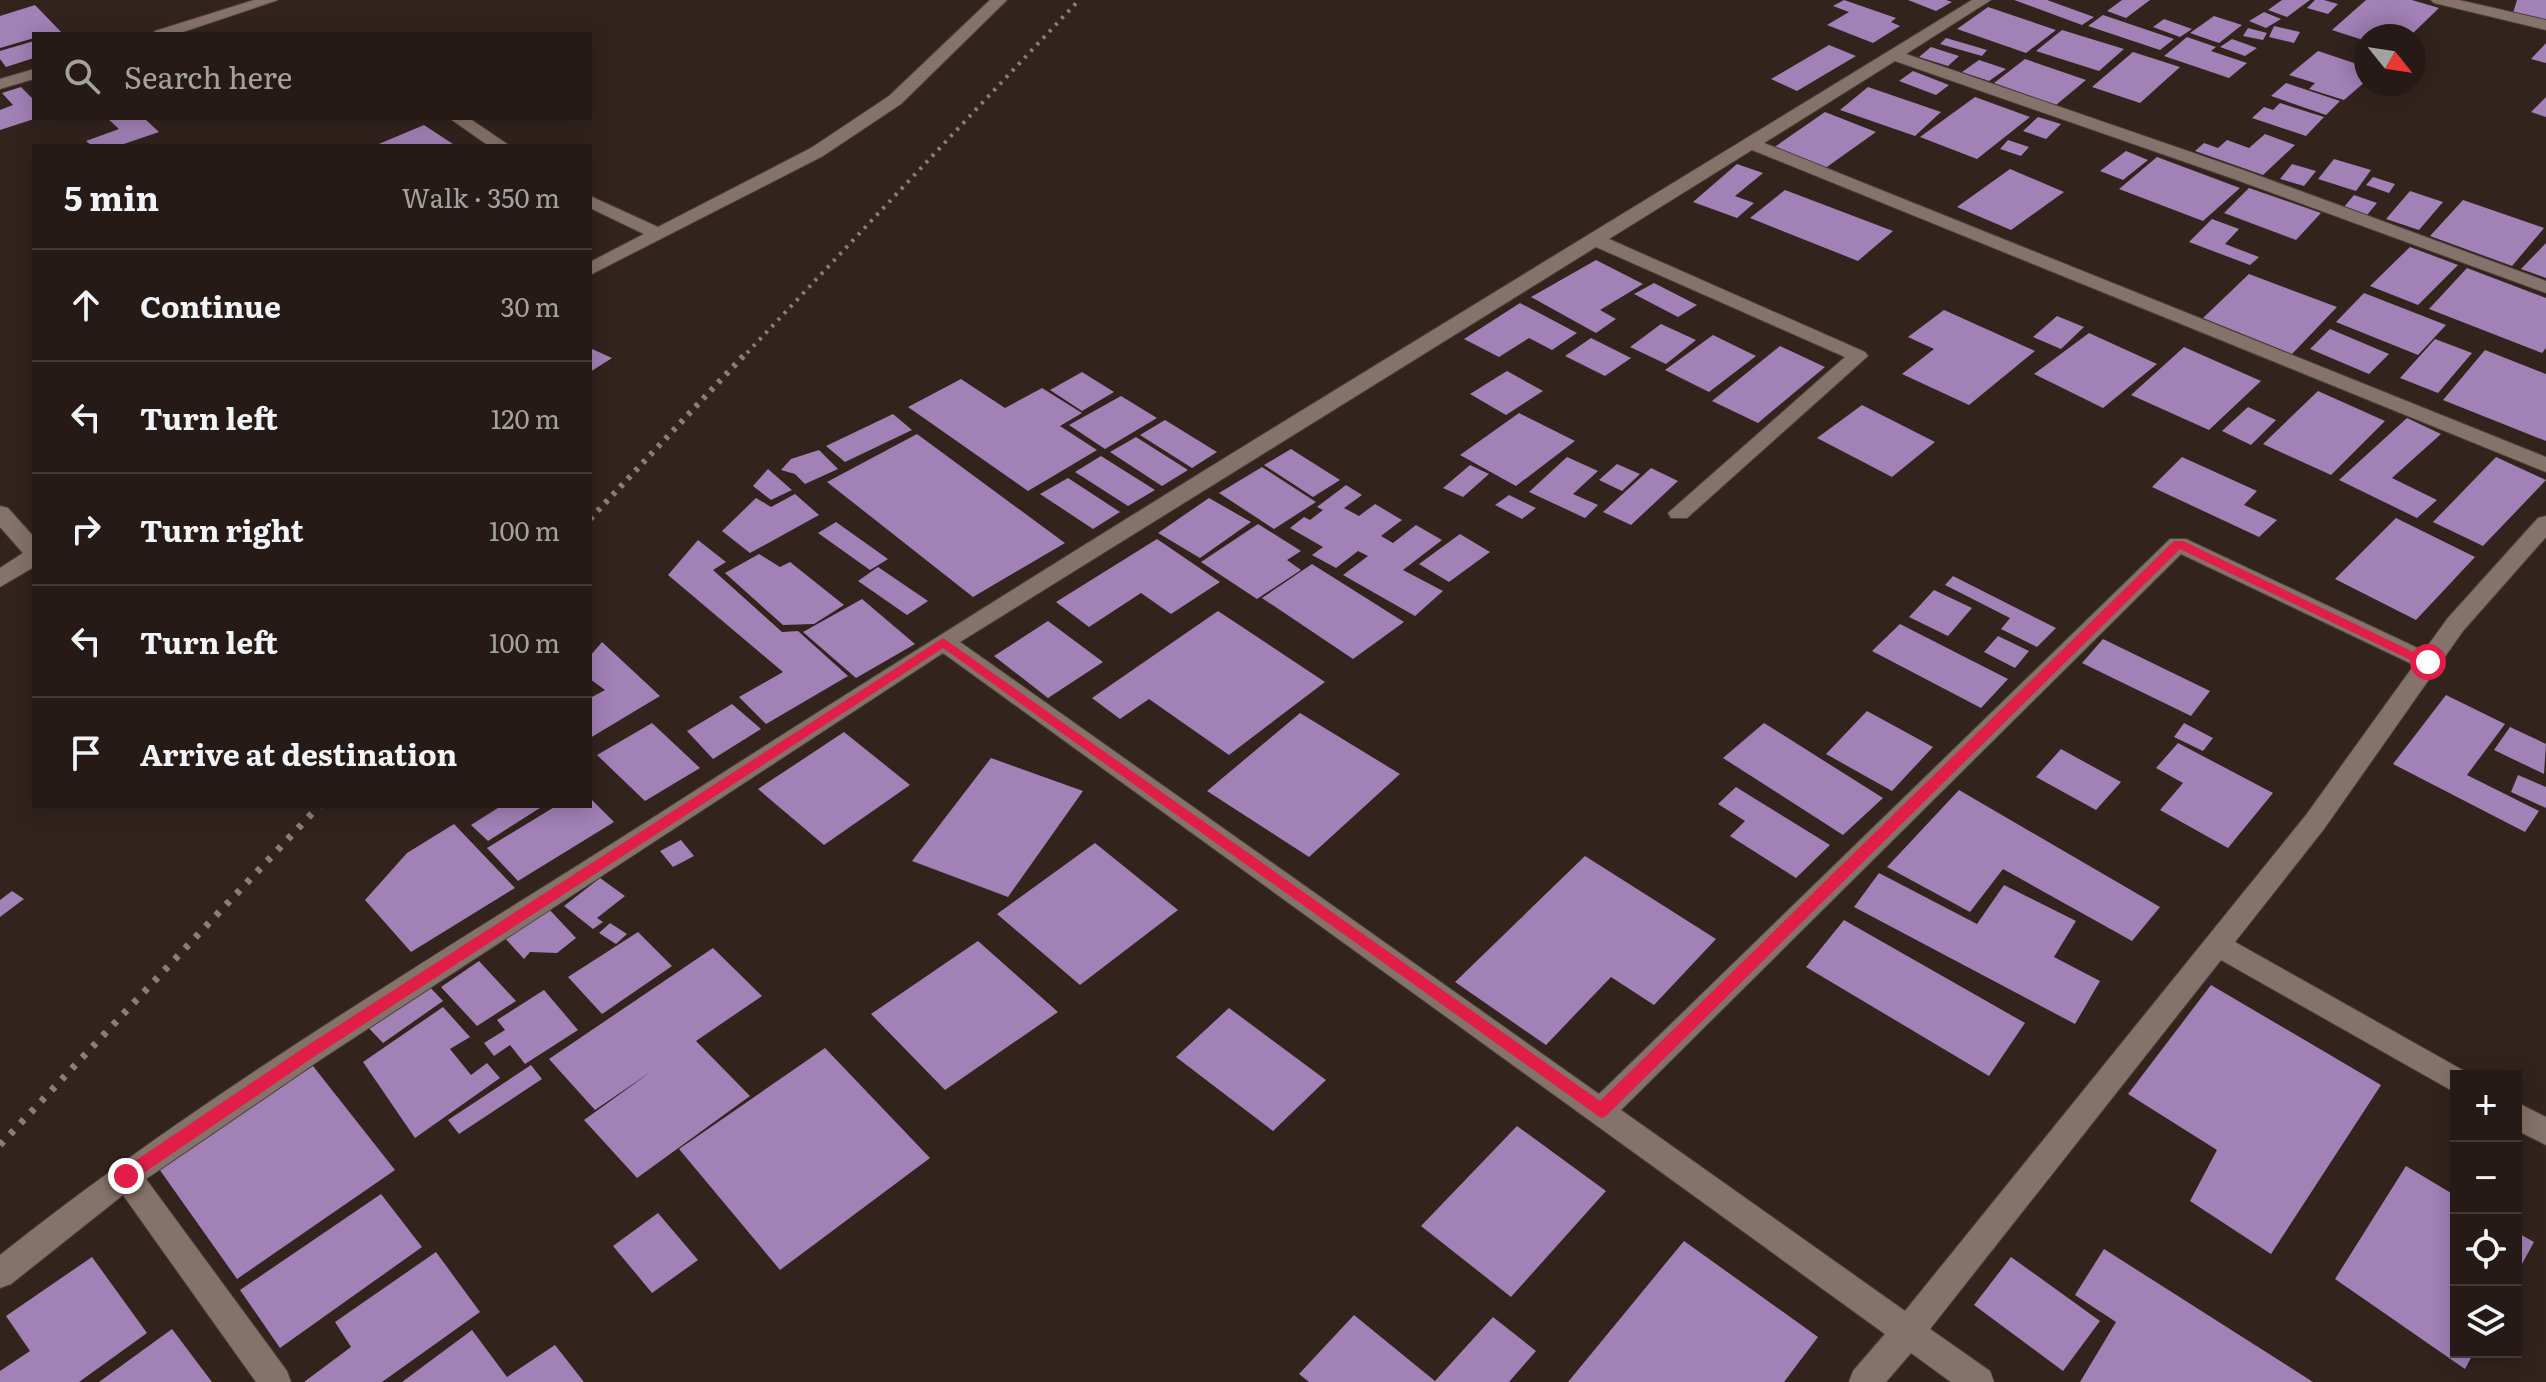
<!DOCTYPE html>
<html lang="en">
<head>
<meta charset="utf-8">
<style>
  :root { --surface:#261a16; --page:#322723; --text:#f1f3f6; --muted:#a4a1a1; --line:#423835 }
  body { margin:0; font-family:Literata,serif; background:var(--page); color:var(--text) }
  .controls { position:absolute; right:24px; bottom:24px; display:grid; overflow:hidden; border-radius:0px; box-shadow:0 4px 20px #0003 }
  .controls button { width:72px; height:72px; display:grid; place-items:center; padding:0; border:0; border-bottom:2px solid var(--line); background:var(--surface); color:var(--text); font:40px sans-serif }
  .compass { position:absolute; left:2354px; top:24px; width:72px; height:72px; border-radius:50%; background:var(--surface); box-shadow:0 4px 20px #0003; rotate:120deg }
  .stop { position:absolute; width:24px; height:24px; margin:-18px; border:6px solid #e11d48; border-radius:50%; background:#fff }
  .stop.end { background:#e11d48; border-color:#fff; box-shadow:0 2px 8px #0008 }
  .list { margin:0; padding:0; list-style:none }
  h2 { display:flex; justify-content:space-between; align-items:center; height:104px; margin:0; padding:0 32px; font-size:34px }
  h2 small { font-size:26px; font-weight:400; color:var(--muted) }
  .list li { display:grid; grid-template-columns:52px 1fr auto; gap:24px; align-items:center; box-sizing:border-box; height:112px; padding:0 32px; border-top:2px solid var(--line) }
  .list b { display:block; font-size:30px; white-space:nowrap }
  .list em { font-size:26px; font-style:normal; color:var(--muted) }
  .icon { flex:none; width:44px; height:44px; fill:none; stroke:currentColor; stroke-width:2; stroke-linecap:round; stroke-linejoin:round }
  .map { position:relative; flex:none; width:2546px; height:1382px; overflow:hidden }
  .search { position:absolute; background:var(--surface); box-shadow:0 4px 20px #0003; left:32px; top:32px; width:560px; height:88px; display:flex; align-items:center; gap:20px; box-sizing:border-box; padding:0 28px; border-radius:0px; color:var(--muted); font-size:30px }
  .panel { position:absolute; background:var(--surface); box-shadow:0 4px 20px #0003; left:32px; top:144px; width:560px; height:664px; border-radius:0px }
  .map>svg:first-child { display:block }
  .building { fill:#a281b6 }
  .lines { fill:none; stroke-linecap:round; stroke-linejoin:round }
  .minor-casing { stroke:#4c403a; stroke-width:2 }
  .minor { fill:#85726a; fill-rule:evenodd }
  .rail-far2 { stroke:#8b7e79; stroke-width:4; stroke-dasharray:3 6; stroke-linecap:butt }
  .rail-far1 { stroke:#8b7e79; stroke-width:6; stroke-dasharray:4 7; stroke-linecap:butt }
  .rail { stroke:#8b7e79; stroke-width:7; stroke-dasharray:5 10; stroke-linecap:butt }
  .route { fill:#e11d48 }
</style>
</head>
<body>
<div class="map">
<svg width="2546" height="1382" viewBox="0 0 2546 1382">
  <rect width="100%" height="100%" fill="#32231d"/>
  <path class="building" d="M1844,0L1896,18L1891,22L1900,26L1873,43L1827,25L1849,12L1833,6Z
    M1908,0H1946L1952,2L1936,11Z
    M2014,0H2047L2094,17L2082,25Z
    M2122,0H2150L2126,18L2107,11Z
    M2282,0H2310L2287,17L2268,10Z
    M2315,0H2324L2338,4L2328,14L2307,8Z
    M2366,0H2412L2439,8L2410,36H2366V41L2332,30Z
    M2517,0H2546V20L2513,13Z
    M35,5L63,34H34V38L0,48V16Z
    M1988,7L2056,30L2026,53L1957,29Z
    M2264,12L2281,19L2266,28L2249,21Z
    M2103,15L2174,39L2160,50L2088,26Z
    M2214,16L2242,25L2219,43L2190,33Z
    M2164,19L2192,29L2180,37L2153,27Z
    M2274,26L2300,32L2294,43L2269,37Z
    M2248,28L2267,33L2263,40L2243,36Z
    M2062,30L2124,49L2099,71L2036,51Z
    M2187,37L2216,47L2211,51L2247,63L2229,78L2164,56Z
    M1946,38L1987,50L1982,56L1940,44Z
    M2232,39L2257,48L2245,56L2220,47Z
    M34,41V58L6,67L0,59V51Z
    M2546,43V63L2531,59Z
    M1829,45L1856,56L1797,91L1771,79Z
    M1931,47L1959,56L1948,66L1919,57Z
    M2318,51L2366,67V81L2344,100L2309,89L2315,83L2289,75Z
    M2133,52L2180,67L2140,103L2092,87Z
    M2025,59L2086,80L2056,105L1994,83Z
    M1979,60L2006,69L1989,81L1962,72Z
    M1913,71L1949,85L1936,95L1899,81Z
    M2286,83L2340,101L2326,115L2271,96Z
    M21,87L34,100V119L0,130V110L13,105L2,93Z
    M1868,87L1941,112L1915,136L1840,110Z
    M1975,97L2030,117L1977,159L1920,137Z
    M2546,97V117L2531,112Z
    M2280,103L2324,117L2306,136L2252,118L2264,107L2273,110Z
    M1825,112L1876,132L1824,169L1773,148Z
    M2038,117L2061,124L2046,139L2023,131Z
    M107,118H144L159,132L118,146H92L86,141L119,129Z
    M424,125L456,146H374Z
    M2265,134L2295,145L2263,175L2195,151L2204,143L2218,148L2227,140L2249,148Z
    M2008,140L2029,147L2021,156L2000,149Z
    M2126,151L2148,160L2123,180L2100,171Z
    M2157,157L2240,188L2203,221L2119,189Z
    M2334,159L2371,170L2356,191L2318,179Z
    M1737,164L1763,173L1735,196L1754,203L1737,218L1693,202Z
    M2292,164L2316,171L2304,186L2280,179Z
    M2010,169L2064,192L2011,230L1957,207Z
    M2373,177L2395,184L2389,193L2366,185Z
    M2249,188L2321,213L2296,240L2224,213Z
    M1785,190L1893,231L1858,261L1750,218Z
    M2410,191L2443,202L2419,230L2386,219Z
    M2354,195L2377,203L2367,215L2344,207Z
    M2463,200L2544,228L2512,266L2430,236Z
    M2212,219L2239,229L2225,244L2259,257L2250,265L2189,242Z
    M2546,243V278L2521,269Z
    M2410,247L2458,265L2418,305L2370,286Z
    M1596,260L1643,284L1600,310L1616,319L1596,333L1531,297Z
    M2467,268L2546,298V348L2542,353L2429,309Z
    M2249,274L2337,307L2292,354L2203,318Z
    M1654,283L1697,305L1678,317L1634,294Z
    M2364,293L2446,325L2418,355L2336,322Z
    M1520,303L1577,333L1552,350L1529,338L1499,357L1464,339Z
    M1944,310L2035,351L1969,405L1902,374L1934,349L1908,337Z
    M2057,316L2084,327L2061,349L2033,337Z
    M1661,324L1696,340L1666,364L1630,347Z
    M2330,329L2389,354L2369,374L2310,349Z
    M2089,333L2157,364L2103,408L2034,374Z
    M1713,335L1756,356L1709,392L1665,370Z
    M1591,338L1631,358L1605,376L1565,356Z
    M2435,339L2472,353L2438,393L2400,378Z
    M1780,346L1825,367L1758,423L1712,401Z
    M2184,347L2261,381L2209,430L2131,395Z
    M590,348L612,358L590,372Z
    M2485,350L2546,374V441L2443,400Z
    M1507,371L1543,391L1506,415L1470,394Z
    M1082,372L1114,392L1082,411L1050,390Z
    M961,379L1005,408L1042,388L1082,413L1060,426L1097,450L1028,491L908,407Z
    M2318,391L2385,421L2331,475L2263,444Z
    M1121,396L1157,418L1105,449L1069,425Z
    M1862,405L1935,442L1892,477L1817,438Z
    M2248,407L2276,420L2251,445L2222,431Z
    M1519,413L1575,441L1516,486L1460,455Z
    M893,414L912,430L845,462L826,446Z
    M2407,418L2441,434L2392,478L2437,500L2417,518L2339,480Z
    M1165,420L1217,452L1192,468L1140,435Z
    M917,434L1065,543L973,597L827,482Z
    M1136,437L1188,470L1162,486L1110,452Z
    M1291,449L1340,480L1313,497L1264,465Z
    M819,450L838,469L805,484L795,474L781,470L791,459Z
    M1101,456L1155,490L1128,506L1075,472Z
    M1567,457L1598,471L1573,494L1598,505L1585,518L1529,492Z
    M2182,457L2257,491L2244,505L2277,520L2259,537L2152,487Z
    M2496,457L2546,480L2483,546L2433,522Z
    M1617,464L1640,474L1622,491L1599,480Z
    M1470,465L1489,474L1463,497L1443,488Z
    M1262,467L1316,502L1274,529L1219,493Z
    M1651,468L1678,481L1631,525L1603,512Z
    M768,469L792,490L771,500L753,486Z
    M1068,478L1120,512L1093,529L1040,494Z
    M1346,485L1362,495L1344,508L1359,516L1375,504L1402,520L1381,536L1393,543L1416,525L1442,540L1403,570L1443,591L1415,616L1343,575L1368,556L1358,551L1336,568L1312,555L1323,547L1290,528L1304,517L1310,520L1323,510L1317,507Z
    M795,494L819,515L750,553L722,531L756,498L771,507Z
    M1509,495L1536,508L1522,519L1495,505Z
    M1209,498L1251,522L1200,558L1158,533Z
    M2396,518L2475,557L2416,620L2335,579Z
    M836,522L888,559L870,570L818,533Z
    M1258,524L1301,551L1287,560L1301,570L1257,599L1201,562Z
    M1460,534L1490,552L1449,582L1419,564Z
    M1157,539L1220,582L1171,614L1141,593L1089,627L1056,602Z
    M698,540L726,562L713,570L782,632L798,631L848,676L766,724L739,697L783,672L668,575Z
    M759,554L780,567L790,562L844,605L814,624L783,625L725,573Z
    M1312,564L1404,622L1353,659L1262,598Z
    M878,567L928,601L907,615L858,581Z
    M1953,576L2056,628L2037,647L2001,629L2010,618L1945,585Z
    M1934,590L1972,608L1948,636L1909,617Z
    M862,599L915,644L856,678L803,632Z
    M1218,611L1325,682L1229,755L1149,699L1120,719L1092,698Z
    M1048,621L1103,662L1048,698L994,656Z
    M1900,624L2008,679L1981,708L1872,651Z
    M1998,636L2029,651L2015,668L1984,652Z
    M2103,639L2210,691L2191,716L2082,663Z
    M602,642L660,696L590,738V698L605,690L590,679V656Z
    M2446,695L2505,724L2467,775L2539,811L2525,832L2393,764Z
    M732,704L761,729L713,759L687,731Z
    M1867,711L1933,747L1892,791L1826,754Z
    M1300,713L1400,774L1309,857L1207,791Z
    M652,723L700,768L645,801L597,755Z
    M1764,723L1883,798L1843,835L1723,758Z
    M2184,723L2213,738L2203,751L2174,737Z
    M2510,727L2546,744L2544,774L2494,750Z
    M844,732L910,785L824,845L758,789Z
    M2178,743L2273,793L2228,848L2160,810L2183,783L2156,768Z
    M2061,749L2121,782L2096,810L2036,777Z
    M991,758L1083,791L1008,897L912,861Z
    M2518,775L2546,787V808L2511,792Z
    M1736,787L1830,845L1796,878L1730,836L1745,821L1718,804Z
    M1959,790L2160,907L2132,941L2003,869L1970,912L1887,867Z
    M590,798L614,822L518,881L487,848L556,806H590Z
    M501,806H543L488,841L471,825Z
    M454,824L515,888L411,952L365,900L407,853Z
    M681,840L694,856L673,867L660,851Z
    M1095,843L1178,910L1080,985L997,914Z
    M1585,856L1716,939L1654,1005L1611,977L1546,1045L1455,982Z
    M1879,873L1977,924L2004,885L2076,921L2054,957L2100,981L2075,1024L1854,907Z
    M600,878L625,896L597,918L603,922L593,929L564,906Z
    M12,891L24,899L0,917V900Z
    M547,907L576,938L557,953L530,952L524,959L501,934Z
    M1844,920L2025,1023L1989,1076L1806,967Z
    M610,923L627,934L616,944L599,933Z
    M638,932L672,966L602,1014L568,977Z
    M978,941L1058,1012L945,1090L871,1014Z
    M713,948L762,996L696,1041L750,1096L637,1178L584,1120L652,1071L595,1110L549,1059Z
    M479,961L516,1001L477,1026L441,987Z
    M426,983L443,1001L383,1043L365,1024Z
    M2211,985L2381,1085L2271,1254L2190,1201L2217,1150L2128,1094Z
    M544,990L578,1030L525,1064L510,1045L494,1056L484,1043L505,1030L497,1020Z
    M443,1007L470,1037L450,1049L471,1075L487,1063L500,1078L415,1138L363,1062Z
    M1229,1008L1326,1080L1273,1131L1176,1057Z
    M825,1048L930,1158L780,1270L679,1149Z
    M531,1065L542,1079L459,1134L448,1120Z
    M313,1066L395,1170L237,1279L157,1166Z
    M1517,1126L1606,1191L1511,1297L1421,1226Z
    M2406,1166L2456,1196V1352H2474L2465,1369L2335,1279Z
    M381,1194L422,1247L280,1348L240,1290Z
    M658,1213L698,1260L652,1293L613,1246Z
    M2516,1232L2534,1242L2516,1275Z
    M1684,1241L1818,1337L1784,1382H1568Z
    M2104,1249L2313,1382H2080L2116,1322L2075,1295Z
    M436,1252L480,1312L382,1382H304L351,1347L335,1322Z
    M92,1257L147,1333L79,1382H0V1371L30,1351L6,1316Z
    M2011,1257L2100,1321L2063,1371L1974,1305Z
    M1354,1315L1435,1381L1493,1317L1536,1351L1509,1382H1309L1299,1374Z
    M172,1329L212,1382H99Z
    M472,1330L507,1377L555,1345L584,1382H402Z"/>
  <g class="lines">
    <defs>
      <path id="minor" d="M254,0H278L177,34H153L155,31Z
        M990,0H1007L901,104L823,156L590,275V262L644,234L590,208V196L658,227L811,148L889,96Z
        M1972,0H1991L1906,54L2246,171L2546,281V293L2234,179L1895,61L1764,143L2546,457V472L1752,150L1609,239L1865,352L1868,356L1687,518H1671L1668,513L1845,357L1596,247L960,642L1599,1094L2170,539H2186L2424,651L2447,619L2538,518L2546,516V537L2463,631L2324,829L2235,942L2466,1072L2468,1076H2456V1093L2221,960L1930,1329L1990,1371L1994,1382H1951L1911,1353L1886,1382H1849L1853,1371L1885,1334L943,653L323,1058L146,1179L287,1371L291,1382H256L123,1195L11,1284L0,1288V1255C205,1092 433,958 654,817C1089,537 1532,270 1972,0ZM2181,554L2414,665L2306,815L1905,1311L1621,1110Z
        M2431,0H2459L2546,20V30L2434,3Z
        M34,69V79L0,89V79Z
        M449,118H469L510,146H489Z
        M0,506L8,508L34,537V567L0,587V568L23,553L0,527Z
        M2516,1102L2546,1117V1145L2516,1130Z"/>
    </defs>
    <use href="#minor" class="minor-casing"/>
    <use href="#minor" class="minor"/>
    <path class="rail-far2" d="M747,353L1079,0"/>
    <path class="rail-far1" d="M590,519L748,351"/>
    <path class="rail" d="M0,1145L319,806"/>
  </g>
  <path class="route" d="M2174,541H2183L2434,662L2432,666H2423L2180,549L1606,1116L1601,1118L943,648L318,1054L132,1181H120L118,1176L120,1171L308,1045L943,638L1600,1101Z"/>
</svg>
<div class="controls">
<button>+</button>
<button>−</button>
<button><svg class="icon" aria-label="locate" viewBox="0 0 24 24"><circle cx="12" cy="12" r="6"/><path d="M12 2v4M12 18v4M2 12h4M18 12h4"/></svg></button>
<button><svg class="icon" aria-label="layers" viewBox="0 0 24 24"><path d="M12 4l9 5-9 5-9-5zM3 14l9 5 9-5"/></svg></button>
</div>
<svg class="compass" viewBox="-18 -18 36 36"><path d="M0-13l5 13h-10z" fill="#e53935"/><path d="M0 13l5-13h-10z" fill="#a4a1a1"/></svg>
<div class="stop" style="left:2428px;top:662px"></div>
<div class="stop end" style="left:126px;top:1176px"></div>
<div class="search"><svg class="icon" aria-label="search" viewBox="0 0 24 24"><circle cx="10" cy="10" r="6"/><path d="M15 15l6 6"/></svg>Search here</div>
<section class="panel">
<h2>5 min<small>Walk · 350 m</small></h2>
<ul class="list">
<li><svg class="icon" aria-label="ahead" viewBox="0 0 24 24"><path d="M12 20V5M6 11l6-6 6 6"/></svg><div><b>Continue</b></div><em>30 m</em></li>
<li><svg class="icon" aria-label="left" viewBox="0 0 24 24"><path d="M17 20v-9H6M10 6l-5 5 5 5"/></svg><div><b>Turn left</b></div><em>120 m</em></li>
<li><svg class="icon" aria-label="right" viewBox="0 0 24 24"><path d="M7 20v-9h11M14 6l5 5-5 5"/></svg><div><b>Turn right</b></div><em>100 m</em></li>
<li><svg class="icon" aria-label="left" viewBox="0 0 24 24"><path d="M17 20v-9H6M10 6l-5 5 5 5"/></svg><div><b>Turn left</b></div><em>100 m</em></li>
<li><svg class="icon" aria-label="arrive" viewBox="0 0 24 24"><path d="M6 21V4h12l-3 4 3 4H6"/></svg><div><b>Arrive at destination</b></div></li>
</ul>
</section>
</div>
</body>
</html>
